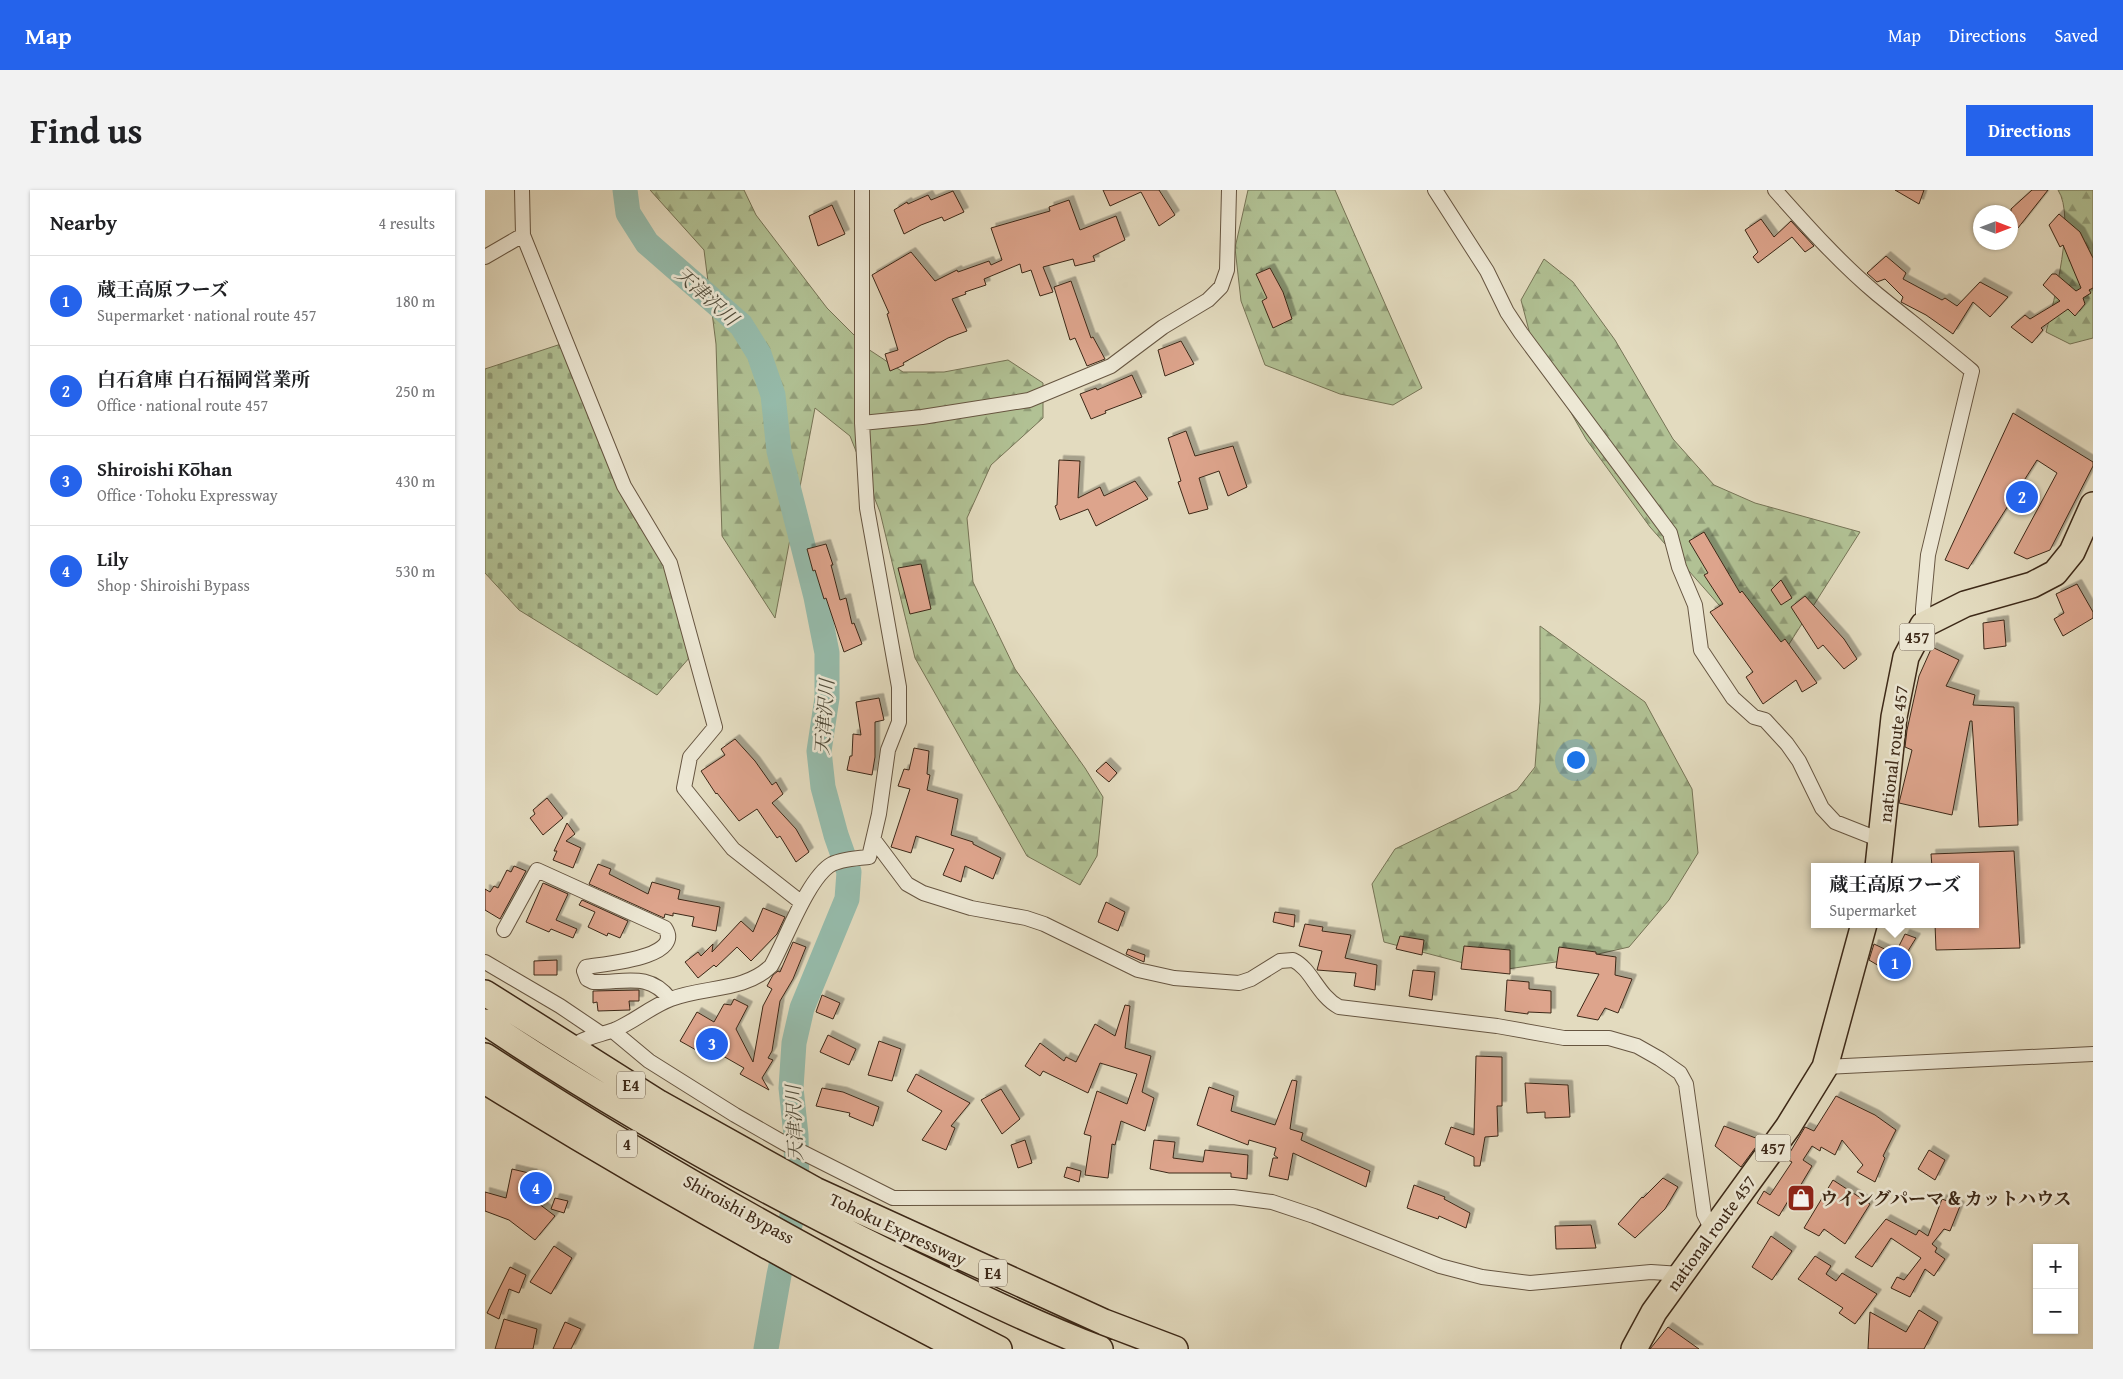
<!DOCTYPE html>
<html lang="en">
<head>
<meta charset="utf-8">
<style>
  :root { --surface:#fff; --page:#f2f2f2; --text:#202124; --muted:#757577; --line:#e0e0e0; --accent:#2563eb }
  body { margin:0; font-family:"Gentium Book Plus","Noto Serif JP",serif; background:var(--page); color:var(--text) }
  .controls { position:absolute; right:15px; bottom:15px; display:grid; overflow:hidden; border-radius:0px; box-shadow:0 1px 4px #0004 }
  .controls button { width:45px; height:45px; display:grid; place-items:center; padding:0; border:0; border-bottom:1px solid var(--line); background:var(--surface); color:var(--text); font:25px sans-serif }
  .compass { position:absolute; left:1488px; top:15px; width:45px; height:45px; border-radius:50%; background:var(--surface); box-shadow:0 1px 4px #0004; rotate:90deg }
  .you { position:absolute; left:1090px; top:569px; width:18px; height:18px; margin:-12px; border:4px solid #fff; border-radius:50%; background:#1a73e8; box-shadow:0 0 0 8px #1a73e833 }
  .badge { display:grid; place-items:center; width:32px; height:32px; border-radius:50%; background:var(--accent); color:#fff; font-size:16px; font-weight:700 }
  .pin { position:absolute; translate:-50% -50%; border:2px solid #fff; box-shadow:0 1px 5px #0006 }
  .popup { position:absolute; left:1326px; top:673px; width:168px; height:65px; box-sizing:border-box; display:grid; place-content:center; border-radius:0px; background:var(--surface); filter:drop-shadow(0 1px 4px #0005); font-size:16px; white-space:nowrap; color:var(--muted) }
  .popup b { font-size:19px; color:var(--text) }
  .popup::after { content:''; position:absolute; left:50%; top:100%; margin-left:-10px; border:10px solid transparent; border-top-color:var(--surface) }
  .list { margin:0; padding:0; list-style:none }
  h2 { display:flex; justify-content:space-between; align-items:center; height:65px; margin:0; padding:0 20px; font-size:21px }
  h2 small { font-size:16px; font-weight:400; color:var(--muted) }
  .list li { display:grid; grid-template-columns:32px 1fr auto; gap:15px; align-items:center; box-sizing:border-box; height:90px; padding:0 20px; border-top:1px solid var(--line) }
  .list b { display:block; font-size:19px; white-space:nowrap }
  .list p { margin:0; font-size:16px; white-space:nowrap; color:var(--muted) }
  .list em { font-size:16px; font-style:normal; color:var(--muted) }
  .map { position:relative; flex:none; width:1608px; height:1159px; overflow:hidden; border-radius:0px }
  header { display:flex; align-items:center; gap:30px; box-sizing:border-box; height:70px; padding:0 25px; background:var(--accent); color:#fff }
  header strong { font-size:24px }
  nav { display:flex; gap:28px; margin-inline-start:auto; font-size:18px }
  .intro { display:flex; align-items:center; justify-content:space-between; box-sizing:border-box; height:120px; padding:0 30px }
  h1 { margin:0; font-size:35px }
  .button { padding:12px 22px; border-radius:0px; background:var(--accent); color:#fff; font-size:18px; font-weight:700 }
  main { display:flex; gap:30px; padding:0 30px }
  aside { flex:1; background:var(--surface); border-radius:0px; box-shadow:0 1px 4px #0004 }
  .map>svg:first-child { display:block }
  .forest { fill:url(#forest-firs); stroke:#767456 }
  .cemetery { fill:url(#cemetery-stones); stroke:#767456 }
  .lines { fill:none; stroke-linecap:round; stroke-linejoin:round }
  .river { stroke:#96bcac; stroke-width:25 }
  .building { fill:#dda48c; stroke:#3c2817; filter:url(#shadow) }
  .street-casing { stroke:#665541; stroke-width:16 }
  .highway-casing { stroke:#3c2817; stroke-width:28 }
  .street { stroke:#ede8d5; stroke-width:14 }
  .highway { stroke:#e3dbbf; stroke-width:25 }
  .labels { text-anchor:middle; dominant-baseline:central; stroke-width:5; stroke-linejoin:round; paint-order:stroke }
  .shield { fill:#ede8d5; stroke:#716250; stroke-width:1 }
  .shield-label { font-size:16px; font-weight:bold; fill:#3c2817 }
  .street-label { font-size:18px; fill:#3c2817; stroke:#ede8d5 }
  .poi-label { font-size:18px; font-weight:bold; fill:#3c2817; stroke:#ede8d5; text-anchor:start }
  .water-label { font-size:19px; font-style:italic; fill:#524d3c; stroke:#ede8d5 }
</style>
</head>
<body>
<header>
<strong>Map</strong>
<nav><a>Map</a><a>Directions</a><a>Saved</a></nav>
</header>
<div class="intro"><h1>Find us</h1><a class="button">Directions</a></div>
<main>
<aside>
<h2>Nearby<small>4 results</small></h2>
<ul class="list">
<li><span class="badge">1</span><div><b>蔵王高原フーズ</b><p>Supermarket · national route 457</p></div><em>180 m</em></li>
<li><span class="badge">2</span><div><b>白石倉庫 白石福岡営業所</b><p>Office · national route 457</p></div><em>250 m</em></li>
<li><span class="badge">3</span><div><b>Shiroishi Kōhan</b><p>Office · Tohoku Expressway</p></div><em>430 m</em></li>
<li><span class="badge">4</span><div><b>Lily</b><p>Shop · Shiroishi Bypass</p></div><em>530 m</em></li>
</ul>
</aside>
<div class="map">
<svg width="1608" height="1159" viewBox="0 0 1608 1159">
  <defs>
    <pattern id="forest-firs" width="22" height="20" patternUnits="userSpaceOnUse" patternTransform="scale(1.25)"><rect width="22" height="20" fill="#b1c194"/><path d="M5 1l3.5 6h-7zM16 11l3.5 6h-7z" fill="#919d78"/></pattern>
    <pattern id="cemetery-stones" width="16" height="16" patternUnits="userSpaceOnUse" patternTransform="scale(1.25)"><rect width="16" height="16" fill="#b1c194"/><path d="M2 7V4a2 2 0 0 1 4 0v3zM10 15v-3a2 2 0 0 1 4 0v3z" fill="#919d78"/></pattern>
    <filter id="shadow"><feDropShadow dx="4.5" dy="-4.5" stdDeviation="0" flood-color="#0004"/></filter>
  </defs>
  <rect width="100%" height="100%" fill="#e3dbbf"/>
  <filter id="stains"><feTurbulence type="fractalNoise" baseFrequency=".004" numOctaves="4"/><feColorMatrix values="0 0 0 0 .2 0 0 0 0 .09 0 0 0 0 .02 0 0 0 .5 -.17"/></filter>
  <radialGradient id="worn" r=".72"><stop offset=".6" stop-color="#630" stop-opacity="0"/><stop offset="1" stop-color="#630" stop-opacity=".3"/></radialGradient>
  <path class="forest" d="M165,0H259L271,25L342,118L383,159L418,182H459L523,170L558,193V228L506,275L482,328L488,392L530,479L600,578L618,607L612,666L595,695L542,666L430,468L395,322L365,246L330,218L290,428L237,346L231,154L219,60Z
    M763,0H850L937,198L908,215L855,204L780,175L756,111L750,58Z
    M1573,0H1608V148L1585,154L1561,142C1569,111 1591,27 1573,0Z
    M1059,69L1088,92L1130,150L1188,249L1229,295L1270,313L1375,342L1294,470L1242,424L1165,337L1101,249L1048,156L1036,110Z
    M1055,436L1160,512L1207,599L1213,663L1184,710L1144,757L1091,769L1009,781L899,752L887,694L910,659L1032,600L1050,577L1055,512Z"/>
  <path class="cemetery" d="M76,154L148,326L178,373L205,467L172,505L34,420L0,383V179Z"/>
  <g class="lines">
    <path class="river" d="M140,0L143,23L162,53L256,135L274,164L288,205L294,261L331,407L342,463V508L334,561L338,597L351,645L364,682L362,709L317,818L309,853L306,898L311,945L312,1003L294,1085L281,1159"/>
  </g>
  <path class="building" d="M618,0H674L690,25L674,36L656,2L625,16Z
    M1410,0H1439L1434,14Z
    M1547,0H1563L1533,38L1526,32V19Z
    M468,1L479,22L459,31L457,27L436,35L419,44L409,20L422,12L423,14L443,5L446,10Z
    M584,10L595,40L631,26L640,50L608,66L610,71L590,76L588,69L558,77L568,102L555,106L546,80L537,83L535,74L499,89L501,95L480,102L481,104L467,109L482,141L463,148L418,173L419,175L405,181L400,164L413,160L402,124L404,123L387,85L426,62L450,91L472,80L473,82L504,71L506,75L517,70L506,38L565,21L564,17Z
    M347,15L360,44L333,56L324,26Z
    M1574,24L1595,42L1608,68V98L1604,100L1606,103L1598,108L1600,114L1590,126L1583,119L1556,138L1558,140L1547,153L1526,137L1540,125L1545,129L1575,111L1558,95L1567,84H1571L1591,101L1596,98L1578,55L1575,57L1564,35Z
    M1276,29L1289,47L1306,31L1329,56L1320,62L1307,47L1273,73L1268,67L1273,62L1260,40Z
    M1401,66L1421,83L1418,89L1457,110L1460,108L1472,116L1495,92L1523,107L1505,127L1488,112L1468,144L1441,125L1416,112L1418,107L1400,89L1392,92L1382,83Z
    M785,78L798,102L807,129L788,138L777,111L782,108L771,84Z
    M586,91L606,148L608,147L620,169L602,176L590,148L585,150L569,97Z
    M696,151L709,174L680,186L673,160Z
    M647,185L657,207L620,221L621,223L606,229L595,204L611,198L612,200Z
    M1528,223L1608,272V276L1565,360L1542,369L1529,363L1572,283L1552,270L1483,379L1460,370Z
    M701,241L710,266L748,256L762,297L743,306L734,281L714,288L723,319L704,324L693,292L696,291L683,248Z
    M574,270L595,271L593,308L615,297L619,306L650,291L663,309L611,336L603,319L575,330L570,316L572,315Z
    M1219,342L1255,403L1257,401L1296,452L1300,449L1332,493L1317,502L1311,490L1278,514L1261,487L1268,482L1225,422L1238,414L1219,385L1223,383L1204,351Z
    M341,354L348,375H346L355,410L361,408L367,434L369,433L377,454L359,462L341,408L339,409L330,380L328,381L322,359Z
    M436,374L446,419L425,424L413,378Z
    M1296,390L1307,408L1296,415L1286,400Z
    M1592,394L1608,422V428L1578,446L1569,429L1579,423L1571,404Z
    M1320,406L1359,449L1372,469L1359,479L1338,455L1333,459L1306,417Z
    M1519,430L1521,456L1499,459L1498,433Z
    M1447,457L1474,470L1461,496L1490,505L1488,515L1529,517L1533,635L1494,637L1487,531H1485L1467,625L1414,613L1427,560L1420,557L1422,540L1434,486Z
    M394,508L399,530L390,532V567L387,585L362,580L365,566H367L368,544L376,545L371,512Z
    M250,549L270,571L287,595L291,592L298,604L287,613L311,639L324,662L311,672L295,646L292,648L272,619L254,631L232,603L231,604L216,581L240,565L236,559Z
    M429,558L444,561L442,584L445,585L442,600L473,609L466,645L488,652V654L516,668L508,689L480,676L476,692L458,685L469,659L431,646L426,663L406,657L425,599L413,596L419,579L424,580Z
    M621,572L632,583L624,592L611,581Z
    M62,608L78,628L58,645L45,628L50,624L48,620Z
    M82,633L90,644L81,651L96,658L88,678L68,670L72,661H69Z
    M1529,661L1535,758L1451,760L1450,734H1490V677H1447L1446,664Z
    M113,674L126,679L124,684L163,704L167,692L195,700L193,709L235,717L231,741L207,736L209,727L188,723V726L180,724L179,728L104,694Z
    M29,676L41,681L15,729L0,720V699L5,702L9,696L13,698L22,680L26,682Z
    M58,693L83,704L71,730L92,739L88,748L66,739L64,742L41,732Z
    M97,710L143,731L135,748L123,743L122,746L103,737L110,722L94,715Z
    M621,712L640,722L633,741L613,732Z
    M278,718L300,727L292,744L266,771L252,757L231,777L229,775L213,788L200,772L213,762L216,766L228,754L227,762L256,731L268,742Z
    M790,722L810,725L809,737L788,732Z
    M820,734L838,737L837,741L866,745L860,768L892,775L890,800L869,796L871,783L832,780L837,761L814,756Z
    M1420,744L1431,748L1418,769L1421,770L1411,786L1384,770L1389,754L1410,764Z
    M915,746L939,750L937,765L911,759Z
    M308,752L321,757L308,789L295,811L287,861L283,868L288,870L277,888L284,900L255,884L259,878L224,858L220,865L195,851L212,822L229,832L239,814L246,815L249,809L263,816L251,839L268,872L278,816L287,799L282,796L288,785L293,781L295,782Z
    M979,756L1025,760V784L976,779Z
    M1074,757L1111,762V764L1131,767L1130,785L1147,789L1133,823L1120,818L1113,830L1092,826L1114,784L1071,778Z
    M643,759L660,765L659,772L641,764Z
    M72,770V785H49V771Z
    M928,780L950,782L947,810L924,806Z
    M1022,790L1044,792V799L1066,801V823L1043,822V824L1020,821Z
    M154,800V811H144L145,820L113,821L112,812L108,813V801Z
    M337,805L355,813L348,829L331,822Z
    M640,815L645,816L640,858L666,866L657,902L669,908L660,941L636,931L630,955L627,954L623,988L600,985L606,946L599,944L612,901L642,914L652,884L615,873L603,903L558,881L555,886L540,876L555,853L579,871L581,867L591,872L610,834L630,846Z
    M343,845L371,859L364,875L335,862Z
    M394,851L416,859L407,891L383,885Z
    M991,866L1017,867V916H1012L1013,946L1000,947L995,976H989V967L960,954L966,937L989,945Z
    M431,884L485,913L466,936L470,938L461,960L437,950L457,921L422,901Z
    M807,890L812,891L805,939L818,943L816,950L885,981L881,997L808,963L803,990L784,986L788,968H793L789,965L791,958L764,950L763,955L712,935L724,897L749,906L746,921L790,935Z
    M1040,893L1083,895L1085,927L1060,928V922L1042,923Z
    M337,898L358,902L394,917L388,936L364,926L365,923L331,916Z
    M516,899L535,929L517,944L496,910Z
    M1351,906L1390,925L1411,940L1398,966L1400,968L1390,992L1372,982L1378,975L1357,950L1350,965L1336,957L1335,961L1327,956L1318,970L1327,976L1305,1013L1303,1011L1294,1026L1272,1013L1279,1001L1285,1005L1307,972L1301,969L1320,937L1329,941Z
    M1239,936L1276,950L1256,977L1230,956Z
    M540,950L547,973L533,978L526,955Z
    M669,950L690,952L688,968L718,972L720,960L763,965L762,989L746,987V983H684L665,979Z
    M1444,960L1460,970L1450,990L1433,979Z
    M582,977L596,981L594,992L579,987Z
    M27,979L48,984L45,1007L70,1026L50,1050L24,1030L0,1021V1002L21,1008Z
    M1178,988L1193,997L1180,1019L1150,1048L1133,1034L1157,1007L1158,1008Z
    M1348,990L1385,1014L1360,1054L1339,1039L1334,1046L1319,1038Z
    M929,995L960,1007L959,1009L985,1023L981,1038L954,1026L953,1029L922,1018Z
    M70,1008L83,1011L79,1023L66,1019Z
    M1457,1009L1475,1016L1465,1041L1459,1039L1447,1054L1452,1058L1450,1062L1460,1069L1449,1086L1440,1079L1425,1107L1406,1098L1412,1087L1419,1090L1436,1068L1406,1048L1387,1077L1370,1067L1401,1029L1431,1045L1434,1040L1443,1046Z
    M1106,1035L1111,1058L1071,1059L1070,1036Z
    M1286,1046L1307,1061L1287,1090L1267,1077Z
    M69,1056L87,1068L66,1104L45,1092Z
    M1330,1066L1346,1076L1341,1084L1351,1091L1357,1083L1392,1104L1370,1134L1354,1123L1358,1118L1313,1089Z
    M25,1077L41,1085L34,1103L24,1099L14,1129L2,1123Z
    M1434,1120L1453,1132L1439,1159H1383L1385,1122L1421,1142Z
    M19,1129L52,1139L48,1159H10Z
    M80,1132L96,1139L86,1159H68Z
    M1183,1137L1214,1159H1165Z"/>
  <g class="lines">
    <defs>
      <path id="street" d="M37,0L38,45L139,296L185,373L230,537L205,567L199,598L248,659L317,713
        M950,0L1002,81L1022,122L1036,143L1185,343L1194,377L1210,415L1216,460L1248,508L1269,527L1280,530L1302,554L1314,571L1337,618L1350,632L1398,651
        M1290,0C1322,36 1355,73 1392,104C1424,130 1456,155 1487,181L1443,365L1438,419V435
        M0,67L38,45
        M377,233L437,227L544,210L626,176L678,137L723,110L736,97L742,80L744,0
        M389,650L422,694L438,703L486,718L541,728L559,734L653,780L689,788L754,793L766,789L795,771L808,770C827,779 832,805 854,817L1012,836L1079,848H1124L1152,856L1175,869L1195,883L1201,894L1219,1024L1228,1042
        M19,740L52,680L180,738C200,768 117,774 101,777L99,781L102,789L108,792C139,793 163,781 185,809
        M0,772L75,816L115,843
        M128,841L164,871L250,925L299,953L408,1008L748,1007L787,1012L829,1026L955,1076L997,1087L1045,1093L1166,1082L1196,1084
        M96,851C107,846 118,844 129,840C149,832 165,817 186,809C219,796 259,802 286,776C300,752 323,687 347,674C357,669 372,668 384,667L394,624L403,560L414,532V497L382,318L377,233V0
        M1340,877L1608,864"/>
      <path id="highway" d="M1393,677L1409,527L1421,467L1438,435L1480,414L1547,395L1570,383L1587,362L1608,315
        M0,803L174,913L330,1000L619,1132L690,1159
        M0,832C130,919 266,995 406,1064C475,1097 544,1132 615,1159
        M0,866C165,974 339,1070 514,1159
        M0,891C155,987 314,1076 476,1159
        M1149,1159L1169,1122L1303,937L1340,877L1379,734"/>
    </defs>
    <use href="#street" class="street-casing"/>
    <use href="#highway" class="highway-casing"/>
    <use href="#street" class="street"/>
    <use href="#highway" class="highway"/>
  </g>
  <defs>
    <symbol id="shop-square" viewBox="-11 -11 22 22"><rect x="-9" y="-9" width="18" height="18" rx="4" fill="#8f2418" stroke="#ede8d5"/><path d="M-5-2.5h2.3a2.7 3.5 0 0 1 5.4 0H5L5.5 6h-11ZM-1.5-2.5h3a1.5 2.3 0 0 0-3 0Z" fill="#fff"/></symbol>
  </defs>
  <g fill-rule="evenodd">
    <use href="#shop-square" x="1300" y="992" width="32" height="32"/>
  </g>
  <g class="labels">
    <g class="shield">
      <rect x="1414.5" y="433.5" width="35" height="27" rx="4"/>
      <rect x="132" y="881.5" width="28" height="27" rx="4"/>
      <rect x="132" y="940.5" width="20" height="27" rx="4"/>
      <rect x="1270.5" y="944.5" width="35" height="27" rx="4"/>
      <rect x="494" y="1069.5" width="28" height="27" rx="4"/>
    </g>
    <g class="shield-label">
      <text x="1432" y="447">457</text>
      <text x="146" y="895">E4</text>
      <text x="142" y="954">4</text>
      <text x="1288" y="958">457</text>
      <text x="508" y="1083">E4</text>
    </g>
    <g class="street-label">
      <text transform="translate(1408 564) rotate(-83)">national route 457</text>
      <text transform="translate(254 1019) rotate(29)">Shiroishi Bypass</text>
      <text transform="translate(413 1039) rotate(25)">Tohoku Expressway</text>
      <text transform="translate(1226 1043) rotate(-54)">national route 457</text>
    </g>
    <g class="poi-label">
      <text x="1335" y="1008">ウイングパーマ &amp; カットハウス</text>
    </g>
    <g class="water-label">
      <text transform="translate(222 106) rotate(42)">天津沢川</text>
      <text transform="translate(339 527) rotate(-86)">天津沢川</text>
      <text transform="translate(309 933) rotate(-92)">天津沢川</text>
    </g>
  </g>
  <rect width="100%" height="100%" filter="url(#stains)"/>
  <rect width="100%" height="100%" fill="url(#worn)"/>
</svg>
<div class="controls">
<button>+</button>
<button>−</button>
</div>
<svg class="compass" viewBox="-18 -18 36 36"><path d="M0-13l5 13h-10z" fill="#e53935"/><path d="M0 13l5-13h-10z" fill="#757577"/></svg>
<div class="you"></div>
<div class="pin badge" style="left:1410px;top:773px">1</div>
<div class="popup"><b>蔵王高原フーズ</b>Supermarket</div>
<div class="pin badge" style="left:1537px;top:307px">2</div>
<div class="pin badge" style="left:227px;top:854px">3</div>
<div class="pin badge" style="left:51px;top:998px">4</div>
</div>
</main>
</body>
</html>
